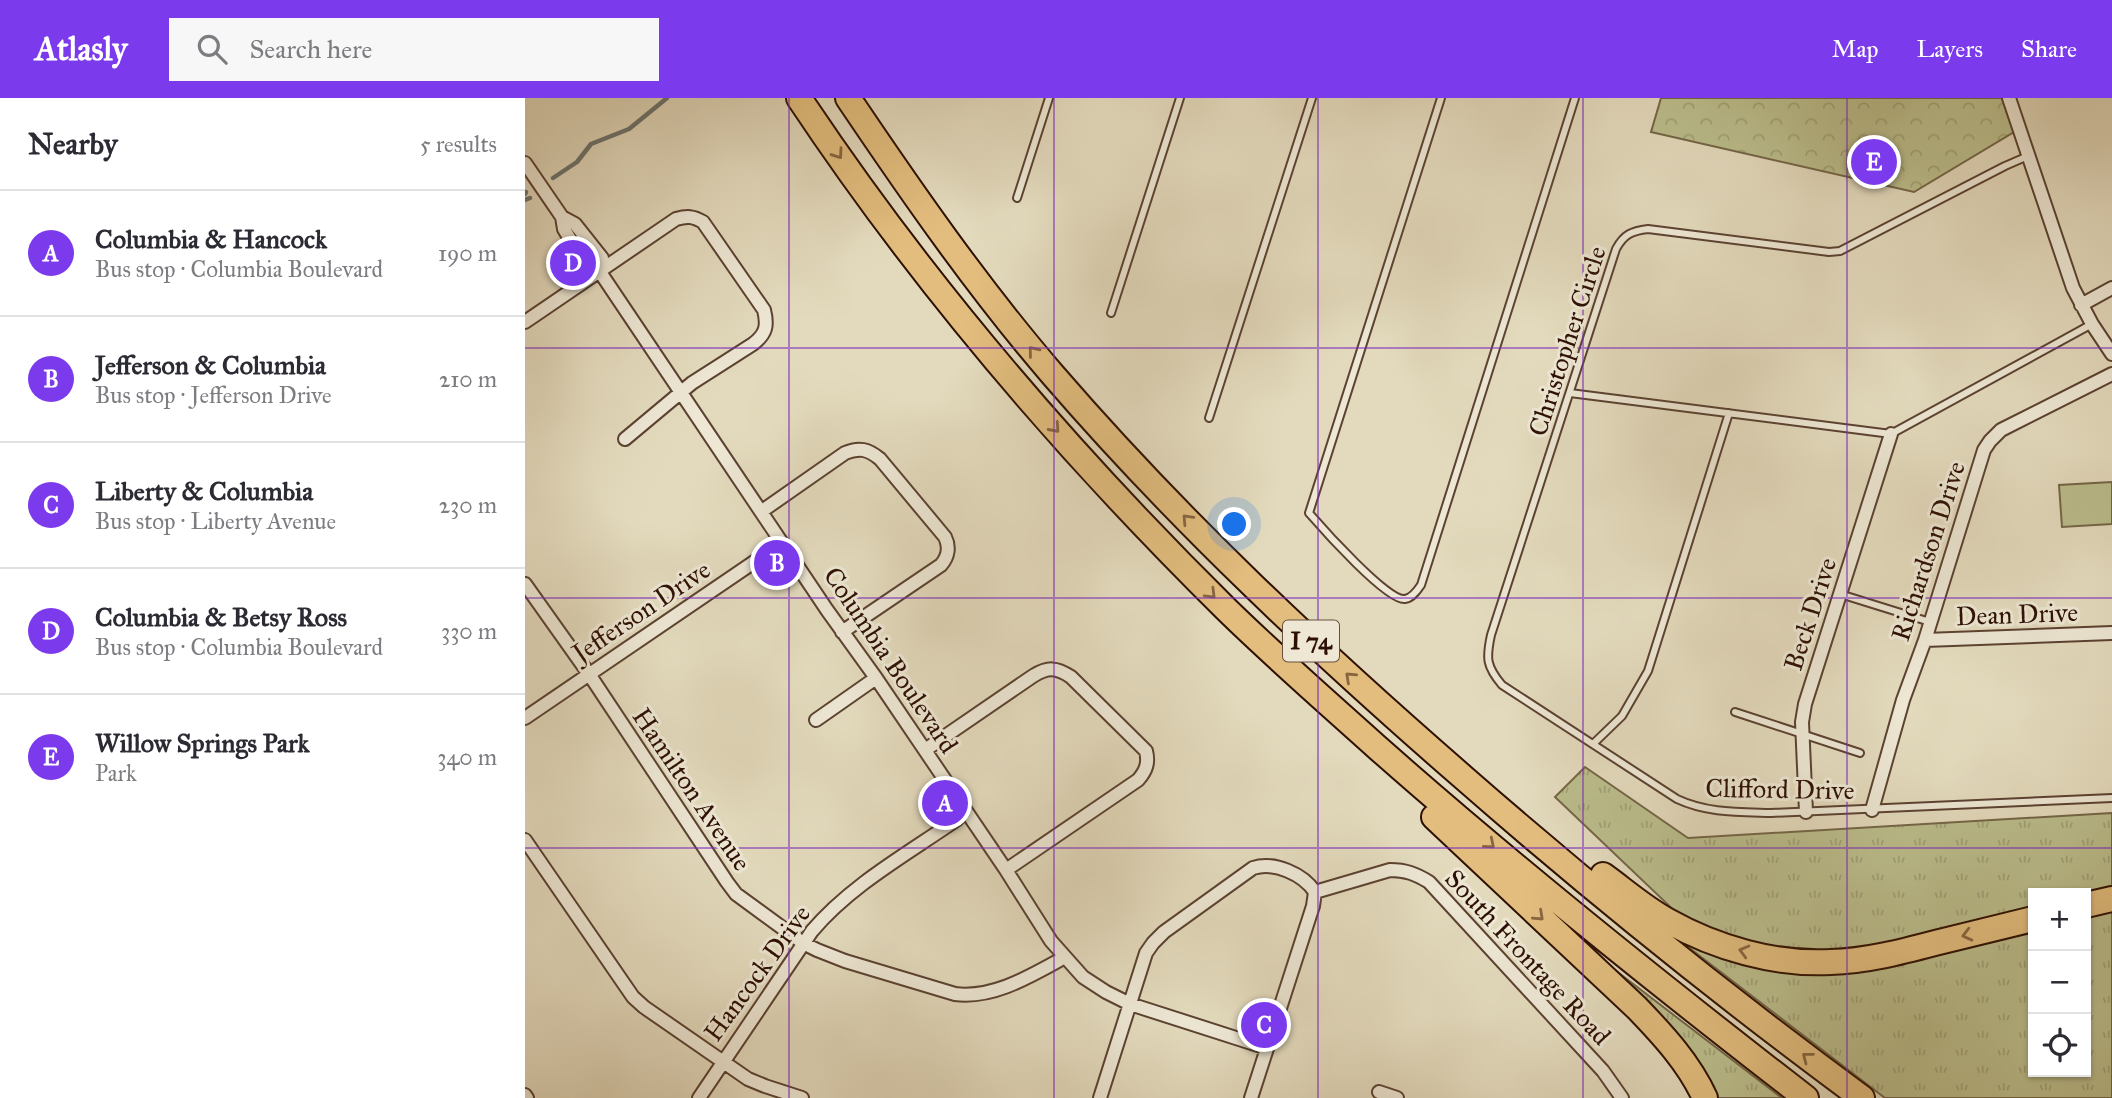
<!DOCTYPE html>
<html lang="en">
<head>
<meta charset="utf-8">
<style>
  :root { --surface:#fff; --page:#f7f7f7; --text:#2b2b33; --muted:#7c7c81; --line:#e1e1e2; --accent:#7c3aed }
  body { margin:0; font-family:"IM FELL Great Primer",serif; background:var(--page); color:var(--text) }
  .controls { position:absolute; right:21px; bottom:21px; display:grid; overflow:hidden; border-radius:0px; box-shadow:0 2px 5px #0004 }
  .controls button { width:63px; height:63px; display:grid; place-items:center; padding:0; border:0; border-bottom:2px solid var(--line); background:var(--surface); color:var(--text); font:35px sans-serif }
  .you { position:absolute; left:710px; top:427px; width:24px; height:24px; margin:-18px; border:5px solid #fff; border-radius:50%; background:#1a73e8; box-shadow:0 0 0 10px #1a73e833 }
  .badge { display:grid; place-items:center; width:46px; height:46px; border-radius:50%; background:var(--accent); color:#fff; font-size:23px; font-weight:700 }
  .pin { position:absolute; translate:-50% -50%; border:4px solid #fff; box-shadow:0 2px 7px #0006 }
  .list { margin:0; padding:0; list-style:none }
  h2 { display:flex; justify-content:space-between; align-items:center; height:91px; margin:0; padding:0 28px; font-size:30px }
  h2 small { font-size:23px; font-weight:400; color:var(--muted) }
  .list li { display:grid; grid-template-columns:46px 1fr auto; gap:21px; align-items:center; box-sizing:border-box; height:126px; padding:0 28px; border-top:2px solid var(--line) }
  .list b { display:block; font-size:26px; white-space:nowrap }
  .list p { margin:0; font-size:23px; white-space:nowrap; color:var(--muted) }
  .list em { font-size:23px; font-style:normal; color:var(--muted) }
  .icon { flex:none; width:38px; height:38px; fill:none; stroke:currentColor; stroke-width:2; stroke-linecap:round; stroke-linejoin:round }
  .map { position:relative; flex:none; width:1587px; height:1000px; overflow:hidden }
  header { display:flex; align-items:center; gap:42px; box-sizing:border-box; height:98px; padding:0 35px; background:var(--accent); color:#fff }
  header strong { font-size:33px }
  nav { display:flex; gap:38px; margin-inline-start:auto; font-size:24px }
  .search { width:490px; height:63px; background:var(--page); display:flex; align-items:center; gap:18px; box-sizing:border-box; padding:0 24px; border-radius:0px; color:var(--muted); font-size:26px }
  main { display:flex }
  aside { flex:1; background:var(--surface) }
  .map>svg:first-child { display:block }
  .grass { fill:url(#grass-tufts); stroke:#746647; stroke-width:2 }
  .park { fill:url(#park-crowns); stroke:#746647; stroke-width:2 }
  .pitch { fill:#bbbd8c; stroke:#746647; stroke-width:2 }
  .lines { fill:none; stroke-linecap:round; stroke-linejoin:round }
  .stream { stroke:#6d7570; stroke-width:4.5 }
  .lane-casing { stroke:#5b4231; stroke-width:10 }
  .street-casing { stroke:#5b4231; stroke-width:16 }
  .highway-casing { stroke:#2e1002; stroke-width:28 }
  .lane { stroke:#ede7d4; stroke-width:6 }
  .street { stroke:#ede7d4; stroke-width:12 }
  .highway { stroke:#e2bd7e; stroke-width:24 }
  .oneway { stroke:#886640 }
  .grid { fill:none; stroke:#7b2cbf; stroke-width:2; stroke-opacity:0.55 }
  .labels { text-anchor:middle; dominant-baseline:central; stroke-width:6; stroke-linejoin:round; paint-order:stroke }
  .shield { fill:#ede7d4; stroke:#675041; stroke-width:2 }
  .shield-label { font-size:24px; font-weight:bold; fill:#2e1002 }
  .street-label { font-size:26px; fill:#2e1002; stroke:#ede7d4 }
</style>
</head>
<body>
<header>
<strong>Atlasly</strong>
<div class="search"><svg class="icon" aria-label="search" viewBox="0 0 24 24"><circle cx="10" cy="10" r="6"/><path d="M15 15l6 6"/></svg>Search here</div>
<nav><a>Map</a><a>Layers</a><a>Share</a></nav>
</header>
<main>
<aside>
<h2>Nearby<small>5 results</small></h2>
<ul class="list">
<li><span class="badge">A</span><div><b>Columbia &amp; Hancock</b><p>Bus stop · Columbia Boulevard</p></div><em>190 m</em></li>
<li><span class="badge">B</span><div><b>Jefferson &amp; Columbia</b><p>Bus stop · Jefferson Drive</p></div><em>210 m</em></li>
<li><span class="badge">C</span><div><b>Liberty &amp; Columbia</b><p>Bus stop · Liberty Avenue</p></div><em>230 m</em></li>
<li><span class="badge">D</span><div><b>Columbia &amp; Betsy Ross</b><p>Bus stop · Columbia Boulevard</p></div><em>330 m</em></li>
<li><span class="badge">E</span><div><b>Willow Springs Park</b><p>Park</p></div><em>340 m</em></li>
</ul>
</aside>
<div class="map">
<svg width="1587" height="1000" viewBox="0 0 1587 1000">
  <defs>
    <pattern id="grass-tufts" width="24" height="20" patternUnits="userSpaceOnUse" patternTransform="scale(1.75)"><rect width="24" height="20" fill="#bbbd8c"/><path d="M3 7l-1-3M5 7V3M7 7l1-3M15 17l-1-3M17 17v-4M19 17l1-3" fill="none" stroke="#a1a177"/></pattern>
    <pattern id="park-crowns" width="20" height="18" patternUnits="userSpaceOnUse" patternTransform="scale(1.75)"><rect width="20" height="18" fill="#bbbd8c"/><path d="M2 6a3 3 0 1 1 6 0M12 15a3 3 0 1 1 6 0" fill="none" stroke="#a1a177"/></pattern>
  </defs>
  <rect width="100%" height="100%" fill="#e3dabd"/>
  <filter id="stains"><feTurbulence type="fractalNoise" baseFrequency=".00286" numOctaves="4"/><feColorMatrix values="0 0 0 0 .2 0 0 0 0 .09 0 0 0 0 .02 0 0 0 .5 -.17"/></filter>
  <radialGradient id="worn" r=".72"><stop offset=".6" stop-color="#630" stop-opacity="0"/><stop offset="1" stop-color="#630" stop-opacity=".3"/></radialGradient>
  <path class="grass" d="M1060,669L1163,740L1587,715V790L1561,795H1508V809L1384,842L1324,853H1264L1203,839L1158,821L1030,699Z
    M1587,811V1000H1360L1154,842L1245,869L1508,831V974H1561V817Z
    M1077,862L1257,1000H1189Z"/>
  <path class="park" d="M1136,0H1477L1489,34L1389,94L1126,34Z"/>
  <path class="pitch" d="M1587,384V426L1537,429L1534,387Z"/>
  <g class="lines">
    <path class="stream" d="M28,80L52,64L66,46L104,31L142,0
      M0,96L1,94
      M0,102L5,100"/>
    <defs>
      <path id="lane" d="M916,0L784,415C797,430 863,504 880,501C887,500 892,493 896,487L1050,0
        M1503,58L1480,68L1315,153L1304,154L1123,131C1107,133 1099,136 1091,151L966,537C961,560 961,568 977,587L1152,701C1182,715 1212,714 1246,715L1587,700
        M492,100L524,0
        M586,215L655,0
        M1045,295L1366,336L1567,226
        M684,320L787,0
        M1315,496L1405,524
        M1210,614L1335,655
        M1068,646L1097,618L1123,573L1204,315"/>
      <path id="street" d="M1484,0L1548,190L1567,226L1587,256
        M0,65L37,119L50,126L77,160L75,174L302,512L351,580L481,772L526,843L558,879L581,894L605,906L742,950
        M37,119L39,131L62,170L75,174
        M1556,207L1587,190
        M0,224L151,121C162,118 168,118 178,124L239,212C243,228 241,236 228,246L167,285L100,341
        M237,413L320,355C334,349 343,351 355,361L420,439C425,449 423,459 416,467L317,534
        M0,486L64,576L202,784L211,796L278,845L292,852L320,863L430,896C469,901 507,877 540,859
        M1400,542L1587,535
        M0,620L257,445
        M291,622L351,580
        M400,652L508,578C523,569 531,569 546,579L621,653C624,665 621,673 613,682L481,772
        M1347,712L1378,602L1400,542L1459,352L1465,343L1476,332L1587,276
        M1281,714L1277,624L1280,606L1366,336
        M0,742L108,899L119,909L223,981L240,988L277,1000
        M790,794L865,772C881,772 891,776 904,784L1078,973L1097,1000
        M854,994L872,1000
        M0,997L2,1000
        M174,1000L287,833C326,787 382,756 431,722L440,713
        M575,1000L621,855L628,845L639,834L728,770C749,763 778,776 790,794
        M726,1000L788,808L790,794"/>
      <path id="highway" d="M274,0C397,185 543,355 701,511C750,559 803,605 854,651C992,773 1136,888 1281,1000
        M323,0C387,95 453,190 528,277C654,423 794,554 939,680C1067,792 1200,899 1337,1000
        M909,719L1112,910C1138,937 1164,965 1180,1000
        M1078,777C1099,792 1119,810 1143,823C1191,850 1250,867 1306,864C1341,863 1376,854 1410,845C1443,837 1476,829 1508,821
        M1561,807L1587,801"/>
    </defs>
    <use href="#lane" class="lane-casing"/>
    <use href="#street" class="street-casing"/>
    <use href="#highway" class="highway-casing"/>
    <use href="#lane" class="lane"/>
    <use href="#street" class="street"/>
    <use href="#highway" class="highway"/>
  </g>
  <defs><path id="oneway-chevron" d="M-2-3.5L2.5 0L-2 3.5" fill="none" stroke-width="1.6" stroke-linecap="round" stroke-linejoin="round" transform="scale(1.75)"/></defs>
  <g class="oneway">
    <use href="#oneway-chevron" transform="translate(313 56) rotate(55)"/>
    <use href="#oneway-chevron" transform="translate(508 253) rotate(-129)"/>
    <use href="#oneway-chevron" transform="translate(530 330) rotate(48)"/>
    <use href="#oneway-chevron" transform="translate(662 421) rotate(-133)"/>
    <use href="#oneway-chevron" transform="translate(686 496) rotate(45)"/>
    <use href="#oneway-chevron" transform="translate(825 579) rotate(-137)"/>
    <use href="#oneway-chevron" transform="translate(965 746) rotate(40)"/>
    <use href="#oneway-chevron" transform="translate(1014 818) rotate(43)"/>
    <use href="#oneway-chevron" transform="translate(1442 837) rotate(166)"/>
    <use href="#oneway-chevron" transform="translate(1219 853) rotate(-165)"/>
    <use href="#oneway-chevron" transform="translate(1282 959) rotate(-142)"/>
  </g>
  <path class="grid" d="M264,0V1000M529,0V1000M793,0V1000M1058,0V1000M1322,0V1000M0,250H1587M0,500H1587M0,750H1587"/>
  <g class="labels">
    <rect class="shield" x="758" y="522.5" width="56" height="41" rx="5"/>
    <g class="shield-label">
      <text x="786" y="543">I 74</text>
    </g>
    <g class="street-label">
      <text transform="translate(1042 243) rotate(-72)">Christopher Circle</text>
      <text transform="translate(1403 453) rotate(-72)">Richardson Drive</text>
      <text transform="translate(116 513) rotate(-34)">Jefferson Drive</text>
      <text transform="translate(1285 516) rotate(-72)">Beck Drive</text>
      <text transform="translate(1492 516) rotate(-2)">Dean Drive</text>
      <text transform="translate(366 562) rotate(56)">Columbia Boulevard</text>
      <text transform="translate(167 691) rotate(56)">Hamilton Avenue</text>
      <text transform="translate(1255 691) rotate(1)">Clifford Drive</text>
      <text transform="translate(1003 859) rotate(47)">South Frontage Road</text>
      <text transform="translate(232 875) rotate(-54)">Hancock Drive</text>
    </g>
  </g>
  <rect width="100%" height="100%" filter="url(#stains)"/>
  <rect width="100%" height="100%" fill="url(#worn)"/>
</svg>
<div class="controls">
<button>+</button>
<button>−</button>
<button><svg class="icon" aria-label="locate" viewBox="0 0 24 24"><circle cx="12" cy="12" r="6"/><path d="M12 2v4M12 18v4M2 12h4M18 12h4"/></svg></button>
</div>
<div class="you"></div>
<div class="pin badge" style="left:420px;top:705px">A</div>
<div class="pin badge" style="left:252px;top:465px">B</div>
<div class="pin badge" style="left:739px;top:927px">C</div>
<div class="pin badge" style="left:48px;top:165px">D</div>
<div class="pin badge" style="left:1349px;top:64px">E</div>
</div>
</main>
</body>
</html>
